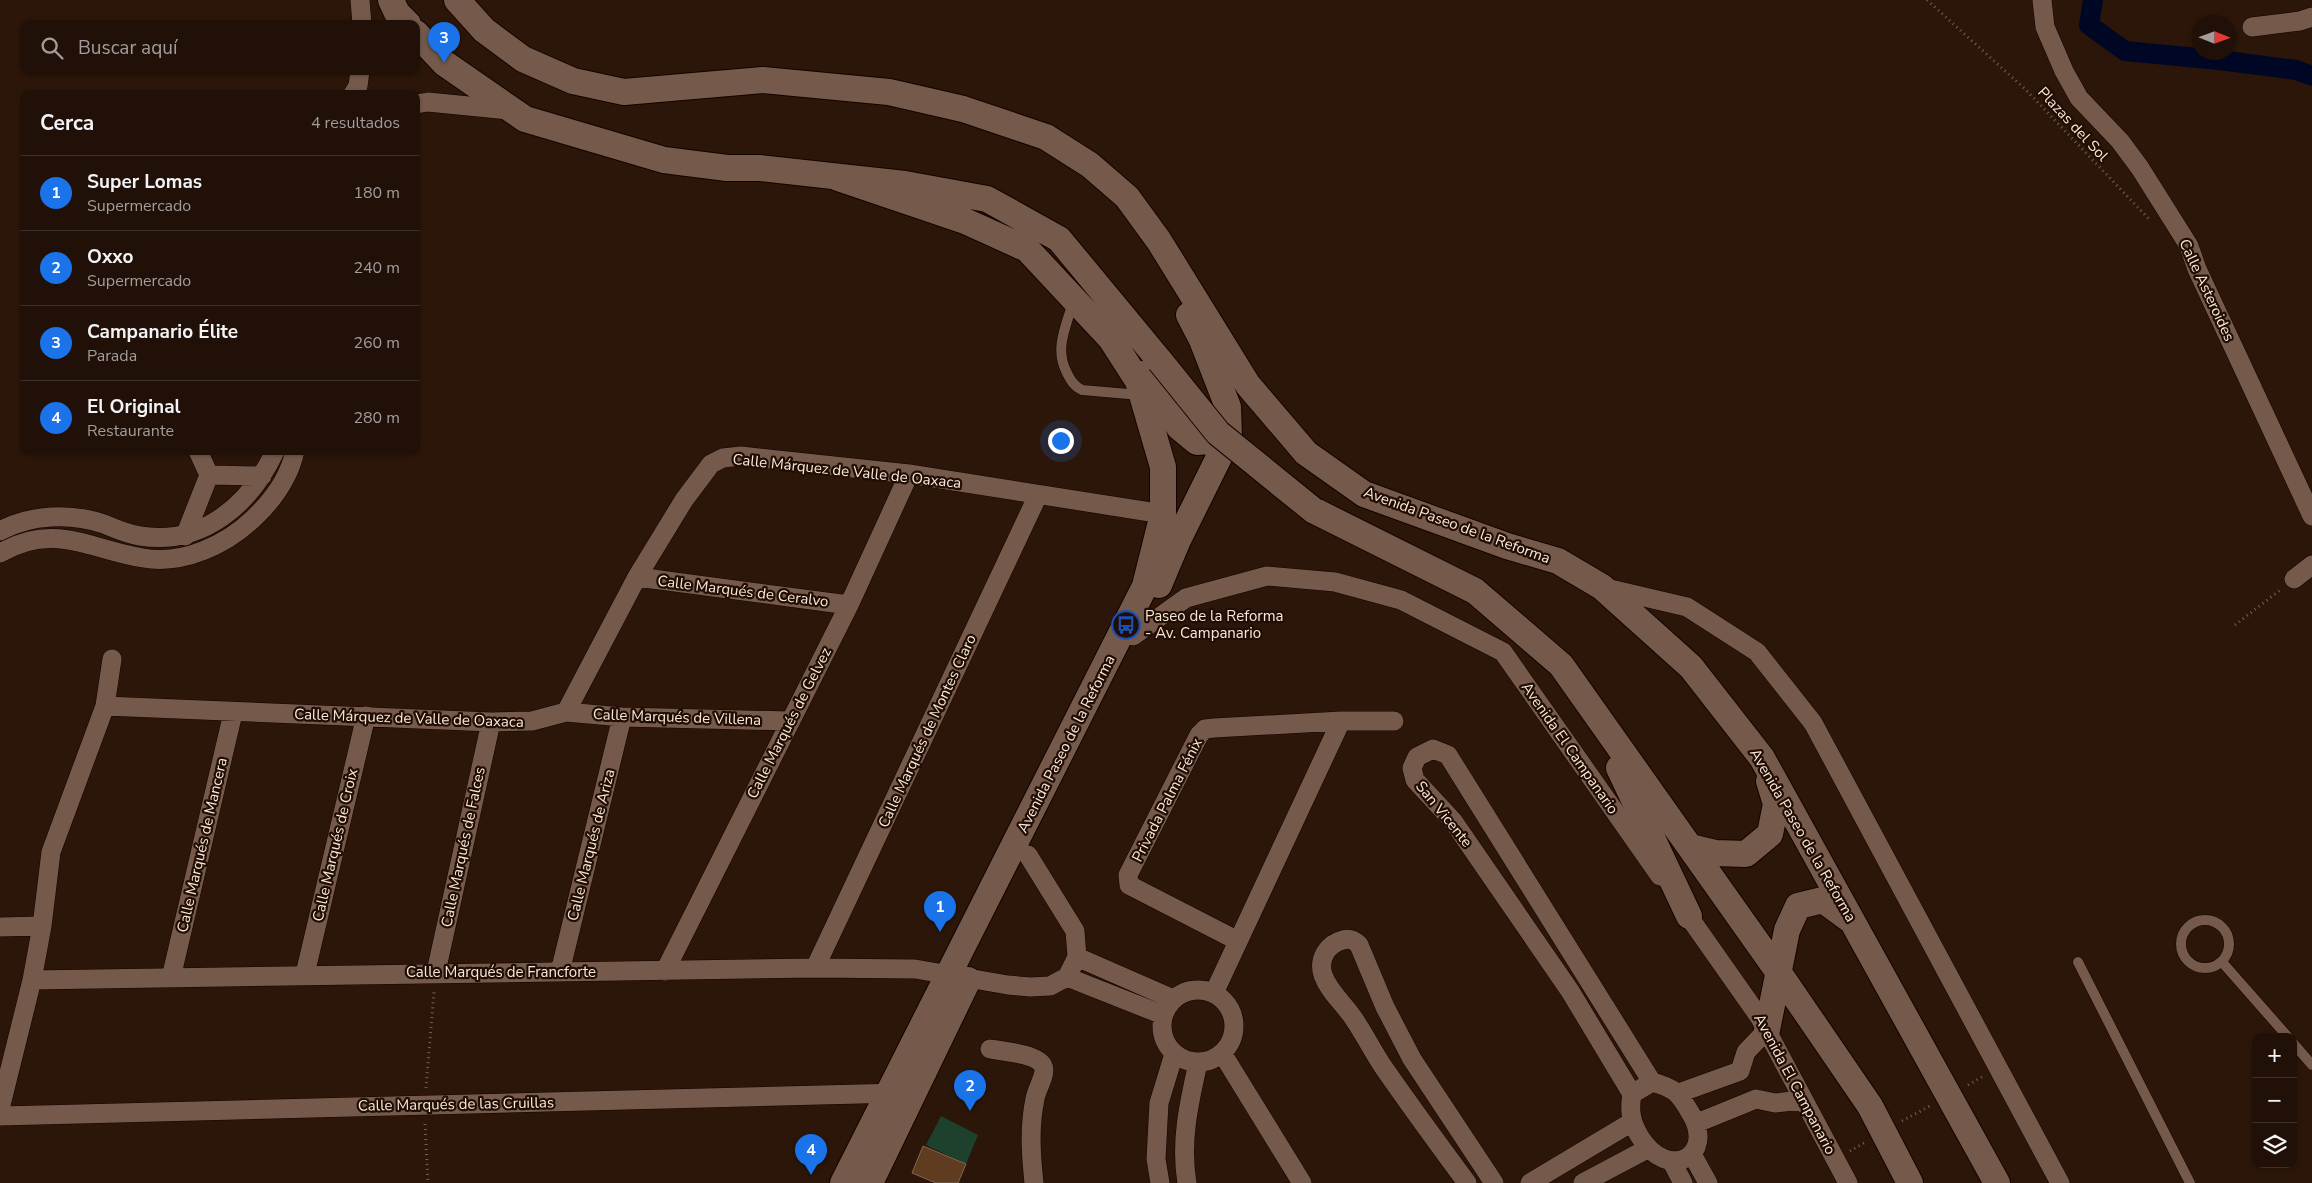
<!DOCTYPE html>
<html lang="es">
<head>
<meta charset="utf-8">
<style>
  :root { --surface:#211008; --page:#291912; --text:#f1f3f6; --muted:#a29d9c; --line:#3e3029; --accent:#1a73e8 }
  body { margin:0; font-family:"Nunito Sans",sans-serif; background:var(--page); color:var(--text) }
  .controls { position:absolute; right:15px; bottom:15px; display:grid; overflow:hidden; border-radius:10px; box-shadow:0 1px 4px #0004 }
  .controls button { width:45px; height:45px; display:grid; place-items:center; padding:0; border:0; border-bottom:1px solid var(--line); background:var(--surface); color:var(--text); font:25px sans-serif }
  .compass { position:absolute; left:2192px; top:15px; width:45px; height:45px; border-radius:50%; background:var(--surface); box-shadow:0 1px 4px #0004; rotate:91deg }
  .you { position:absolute; left:1060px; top:440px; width:18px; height:18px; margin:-12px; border:4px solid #fff; border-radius:50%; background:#1a73e8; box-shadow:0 0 0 8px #1a73e833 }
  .badge { display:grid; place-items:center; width:32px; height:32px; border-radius:50%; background:var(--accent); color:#fff; font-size:16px; font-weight:700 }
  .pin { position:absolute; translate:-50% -41px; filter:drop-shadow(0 1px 2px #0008) }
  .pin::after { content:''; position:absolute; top:26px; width:18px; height:15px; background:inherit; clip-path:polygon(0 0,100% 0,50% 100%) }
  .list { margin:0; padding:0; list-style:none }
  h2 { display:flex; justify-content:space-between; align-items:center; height:65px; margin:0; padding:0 20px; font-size:21px }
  h2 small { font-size:16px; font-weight:400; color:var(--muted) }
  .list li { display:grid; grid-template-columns:32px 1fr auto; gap:15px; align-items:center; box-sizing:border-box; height:75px; padding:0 20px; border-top:1px solid var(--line) }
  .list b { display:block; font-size:19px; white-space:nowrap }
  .list p { margin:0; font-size:16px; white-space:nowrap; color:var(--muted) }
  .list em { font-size:16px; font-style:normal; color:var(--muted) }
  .icon { flex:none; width:28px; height:28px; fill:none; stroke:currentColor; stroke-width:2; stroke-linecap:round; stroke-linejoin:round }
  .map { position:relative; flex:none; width:2312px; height:1183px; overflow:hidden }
  .search { position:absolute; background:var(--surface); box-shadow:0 1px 4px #0004; left:20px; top:20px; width:400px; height:55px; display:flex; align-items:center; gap:12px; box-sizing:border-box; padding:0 18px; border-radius:10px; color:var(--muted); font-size:19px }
  .panel { position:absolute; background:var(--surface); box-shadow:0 1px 4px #0004; left:20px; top:90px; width:400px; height:365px; border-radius:10px }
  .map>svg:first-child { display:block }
  .green { fill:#1d412c }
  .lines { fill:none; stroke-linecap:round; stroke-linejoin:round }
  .canal { stroke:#000725; stroke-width:20 }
  .building { fill:#5f3c20; stroke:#7f6755 }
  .lane-casing { stroke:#130300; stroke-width:11 }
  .street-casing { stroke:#130300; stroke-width:20 }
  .secondary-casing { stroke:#130300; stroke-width:28 }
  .path { stroke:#746055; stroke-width:3; stroke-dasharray:1 4; stroke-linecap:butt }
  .lane { stroke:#755a4c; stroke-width:10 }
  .street { stroke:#755a4c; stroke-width:19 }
  .secondary { stroke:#755a4c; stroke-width:26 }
  .secondary-bridge-casing { stroke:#130300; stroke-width:28; stroke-linecap:butt }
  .secondary-bridge { stroke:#755a4c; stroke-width:26 }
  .labels { text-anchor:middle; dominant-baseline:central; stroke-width:4.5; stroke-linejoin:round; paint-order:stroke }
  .street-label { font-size:15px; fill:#f7e7de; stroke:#220d03 }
  .poi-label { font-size:15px; fill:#f7e7de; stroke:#220d03; text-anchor:start }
</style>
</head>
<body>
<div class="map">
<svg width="2312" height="1183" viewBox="0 0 2312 1183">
  <rect width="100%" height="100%" fill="#2c160a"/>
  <path class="green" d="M941,1116L978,1135L966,1164L926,1145Z"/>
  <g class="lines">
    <path class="canal" d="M2093,0L2089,25L2125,51L2219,60L2296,70L2312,76"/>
  </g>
  <path class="building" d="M923,1146L966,1164L958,1183H936L912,1173Z"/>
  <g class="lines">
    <defs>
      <path id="lane" d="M1073,302C1066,327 1054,349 1067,373C1071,381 1074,386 1082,390L1140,395
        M2181 944a24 24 0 1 1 48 0a24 24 0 1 1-48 0Z
        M2078,962L2190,1183
        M2222,962L2288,1037
        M2293,1043L2312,1065"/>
      <path id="street" d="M360,0L362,24
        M2042,0L2045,27L2064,71L2079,98L2120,141L2140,168L2189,246L2197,269L2312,516
        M2252,27L2300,21L2312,17
        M353,94L358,86L360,71
        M416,104L428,102L509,110
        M198,451L209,475
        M0,531C31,514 71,513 104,524C116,529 127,534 140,536C202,546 250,505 275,451
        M185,536L209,475L262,476
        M0,553C54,522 89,549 143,558C183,565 226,545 254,518C273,500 289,478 295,451
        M637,577L849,605
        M2294,579L2312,565
        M1606,588L1687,607L1757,652L1813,723L2060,1183
        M1133,636L1186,598L1267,576L1335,582L1401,600L1503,652L1660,876
        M105,706L491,722L532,721L566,712L622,717L789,721
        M566,712L637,577L684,500L711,464L723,458L741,456L909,474L1163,514
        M1682,907L1760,1018L1848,1183
        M0,927L42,926
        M1238,941L1129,885L1128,875L1199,735L1205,729L1214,728L1341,721H1394
        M1077,957L1173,999
        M815,968L1038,495
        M665,971L849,605L909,474
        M436,972L491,722
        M560,972L622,717
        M305,974L366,716
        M1067,977L1163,1015
        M171,978L233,713
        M32,980L815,968L915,969L1008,985L1030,987L1050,986L1067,977L1077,957L1075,931L1028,855
        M1162 1026a36 36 0 1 1 72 0a36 36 0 1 1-72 0Z
        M1214,993L1341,721
        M990,1049C1002,1051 1038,1054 1043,1066C1047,1074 1036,1090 1035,1099C1029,1127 1031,1155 1034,1183
        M1222,1053L1302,1183
        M1652,1082C1675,1088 1679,1093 1691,1114C1716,1155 1669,1183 1640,1137C1631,1122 1629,1111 1632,1094Z
        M1679,1093L1740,1071L1746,1052L1767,1030
        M1632,1094L1570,991L1453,821L1415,780L1412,768L1417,757L1433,749L1448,755L1652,1082
        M0,1109L32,980L42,926L51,852L105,706L112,659
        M0,1116L899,1093
        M1697,1123L1756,1099L1775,1103L1803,1100
        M1692,1154L1708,1183
        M1672,1162L1683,1183
        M1160,1183L1156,1159L1159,1103L1174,1054
        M1187,1183C1180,1142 1189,1103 1198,1063
        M1467,1183C1439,1145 1411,1107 1384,1068C1373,1052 1365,1035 1354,1019C1345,1005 1329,992 1323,975C1318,959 1327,944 1343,940C1350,938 1354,940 1359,945L1385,1007L1412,1059L1494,1183
        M1530,1183L1632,1122
        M1583,1183L1647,1149"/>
      <path id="secondary" d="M391,0L397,13L408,24
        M457,0L484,30L523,59L573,81L624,92L763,80L889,92L963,109L1046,137L1090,165L1127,197L1159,241L1248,385L1306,453L1364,494L1507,546L1558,561L1602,587L1691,667L1762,758L1997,1183
        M416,33L444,63L525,119L664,160L727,168H760L905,184L987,199L1059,239L1160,361
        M838,178L965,221L1027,249L1111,339L1138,381L1163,467V514L1145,586L843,1183
        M1141,374L1161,397L1179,427L1197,442L1209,441L1220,436L1225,416
        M1313,510L1475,591L1561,665L1779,973L1870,1106L1910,1183
        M1159,585L1178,540L1229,437L1228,407L1202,340L1189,315
        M1619,768L1689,916
        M1690,847L1715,853L1746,854L1770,834L1776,804L1769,781
        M1767,1030L1787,930L1798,906L1823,900L1849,919
        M870,1183L968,980"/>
    </defs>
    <use href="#lane" class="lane-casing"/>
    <use href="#street" class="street-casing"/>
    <use href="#secondary" class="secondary-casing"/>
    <path class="path" d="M1927,0L2026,90L2149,219
      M2235,625L2280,590
      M1968,1085L1982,1077
      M426,1088L434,992
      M1902,1121L1930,1106
      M425,1124L428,1183
      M1850,1151L1864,1143"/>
    <use href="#lane" class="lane"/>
    <use href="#street" class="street"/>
    <use href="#secondary" class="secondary"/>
    <defs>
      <path id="secondary-bridge" d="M1160,361L1218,433L1313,510"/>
    </defs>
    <use href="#secondary-bridge" class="secondary-bridge-casing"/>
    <use href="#secondary-bridge" class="secondary-bridge"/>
  </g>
  <defs>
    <symbol id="bus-ring" viewBox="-11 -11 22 22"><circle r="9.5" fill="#220d03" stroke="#1a4fb4" stroke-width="1.5"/><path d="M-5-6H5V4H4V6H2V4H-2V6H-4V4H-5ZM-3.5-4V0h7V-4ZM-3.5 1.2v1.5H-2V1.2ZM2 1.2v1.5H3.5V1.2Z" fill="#1a4fb4"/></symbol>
  </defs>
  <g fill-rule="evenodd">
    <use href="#bus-ring" x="1110" y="609" width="32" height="32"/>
  </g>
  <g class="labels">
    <g class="street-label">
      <text transform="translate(2073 124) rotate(47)">Plazas del Sol</text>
      <text transform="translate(2207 290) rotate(65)">Calle Asteroides</text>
      <text transform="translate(847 471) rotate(6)">Calle Márquez de Valle de Oaxaca</text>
      <text transform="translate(1457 525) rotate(20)">Avenida Paseo de la Reforma</text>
      <text transform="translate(743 591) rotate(7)">Calle Marqués de Ceralvo</text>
      <text transform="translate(677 717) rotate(2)">Calle Marqués de Villena</text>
      <text transform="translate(409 718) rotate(2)">Calle Márquez de Valle de Oaxaca</text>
      <text transform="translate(789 723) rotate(-63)">Calle Marqués de Gelvez</text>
      <text transform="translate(927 731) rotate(-65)">Calle Marqués de Montes Claro</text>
      <text transform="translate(1066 744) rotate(-63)">Avenida Paseo de la Reforma</text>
      <text transform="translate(1570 748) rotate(55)">Avenida El Campanario</text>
      <text transform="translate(1167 800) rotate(-63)">Privada Palma Fénix</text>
      <text transform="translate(1444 814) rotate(51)">San Vicente</text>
      <text transform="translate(1803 835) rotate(60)">Avenida Paseo de la Reforma</text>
      <text transform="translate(202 845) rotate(-77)">Calle Marqués de Mancera</text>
      <text transform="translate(335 845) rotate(-77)">Calle Marqués de Croix</text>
      <text transform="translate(591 845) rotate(-76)">Calle Marqués de Ariza</text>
      <text transform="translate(463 847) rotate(-78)">Calle Marqués de Falces</text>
      <text x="501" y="972">Calle Marqués de Francforte</text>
      <text transform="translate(1795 1084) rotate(62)">Avenida El Campanario</text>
      <text transform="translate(456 1104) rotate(-1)">Calle Marqués de las Cruillas</text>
    </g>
    <g class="poi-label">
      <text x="1145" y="616">Paseo de la Reforma<tspan x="1145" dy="17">- Av. Campanario</tspan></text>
    </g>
  </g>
</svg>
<div class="controls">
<button>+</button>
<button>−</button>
<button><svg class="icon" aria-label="layers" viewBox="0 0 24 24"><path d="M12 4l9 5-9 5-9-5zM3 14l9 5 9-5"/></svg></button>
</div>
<svg class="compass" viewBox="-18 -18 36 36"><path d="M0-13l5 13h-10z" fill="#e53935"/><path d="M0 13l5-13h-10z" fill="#a29d9c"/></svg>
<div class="you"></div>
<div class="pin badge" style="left:940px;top:932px">1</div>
<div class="pin badge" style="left:970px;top:1111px">2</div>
<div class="pin badge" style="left:444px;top:63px">3</div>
<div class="pin badge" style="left:811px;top:1175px">4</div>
<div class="search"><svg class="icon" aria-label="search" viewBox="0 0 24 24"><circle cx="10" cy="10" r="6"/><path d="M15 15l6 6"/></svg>Buscar aquí</div>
<section class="panel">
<h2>Cerca<small>4 resultados</small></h2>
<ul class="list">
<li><span class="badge">1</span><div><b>Super Lomas</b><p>Supermercado</p></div><em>180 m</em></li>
<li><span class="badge">2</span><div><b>Oxxo</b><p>Supermercado</p></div><em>240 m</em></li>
<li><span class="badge">3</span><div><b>Campanario Élite</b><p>Parada</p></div><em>260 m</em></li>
<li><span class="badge">4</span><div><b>El Original</b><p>Restaurante</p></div><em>280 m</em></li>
</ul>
</section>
</div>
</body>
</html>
